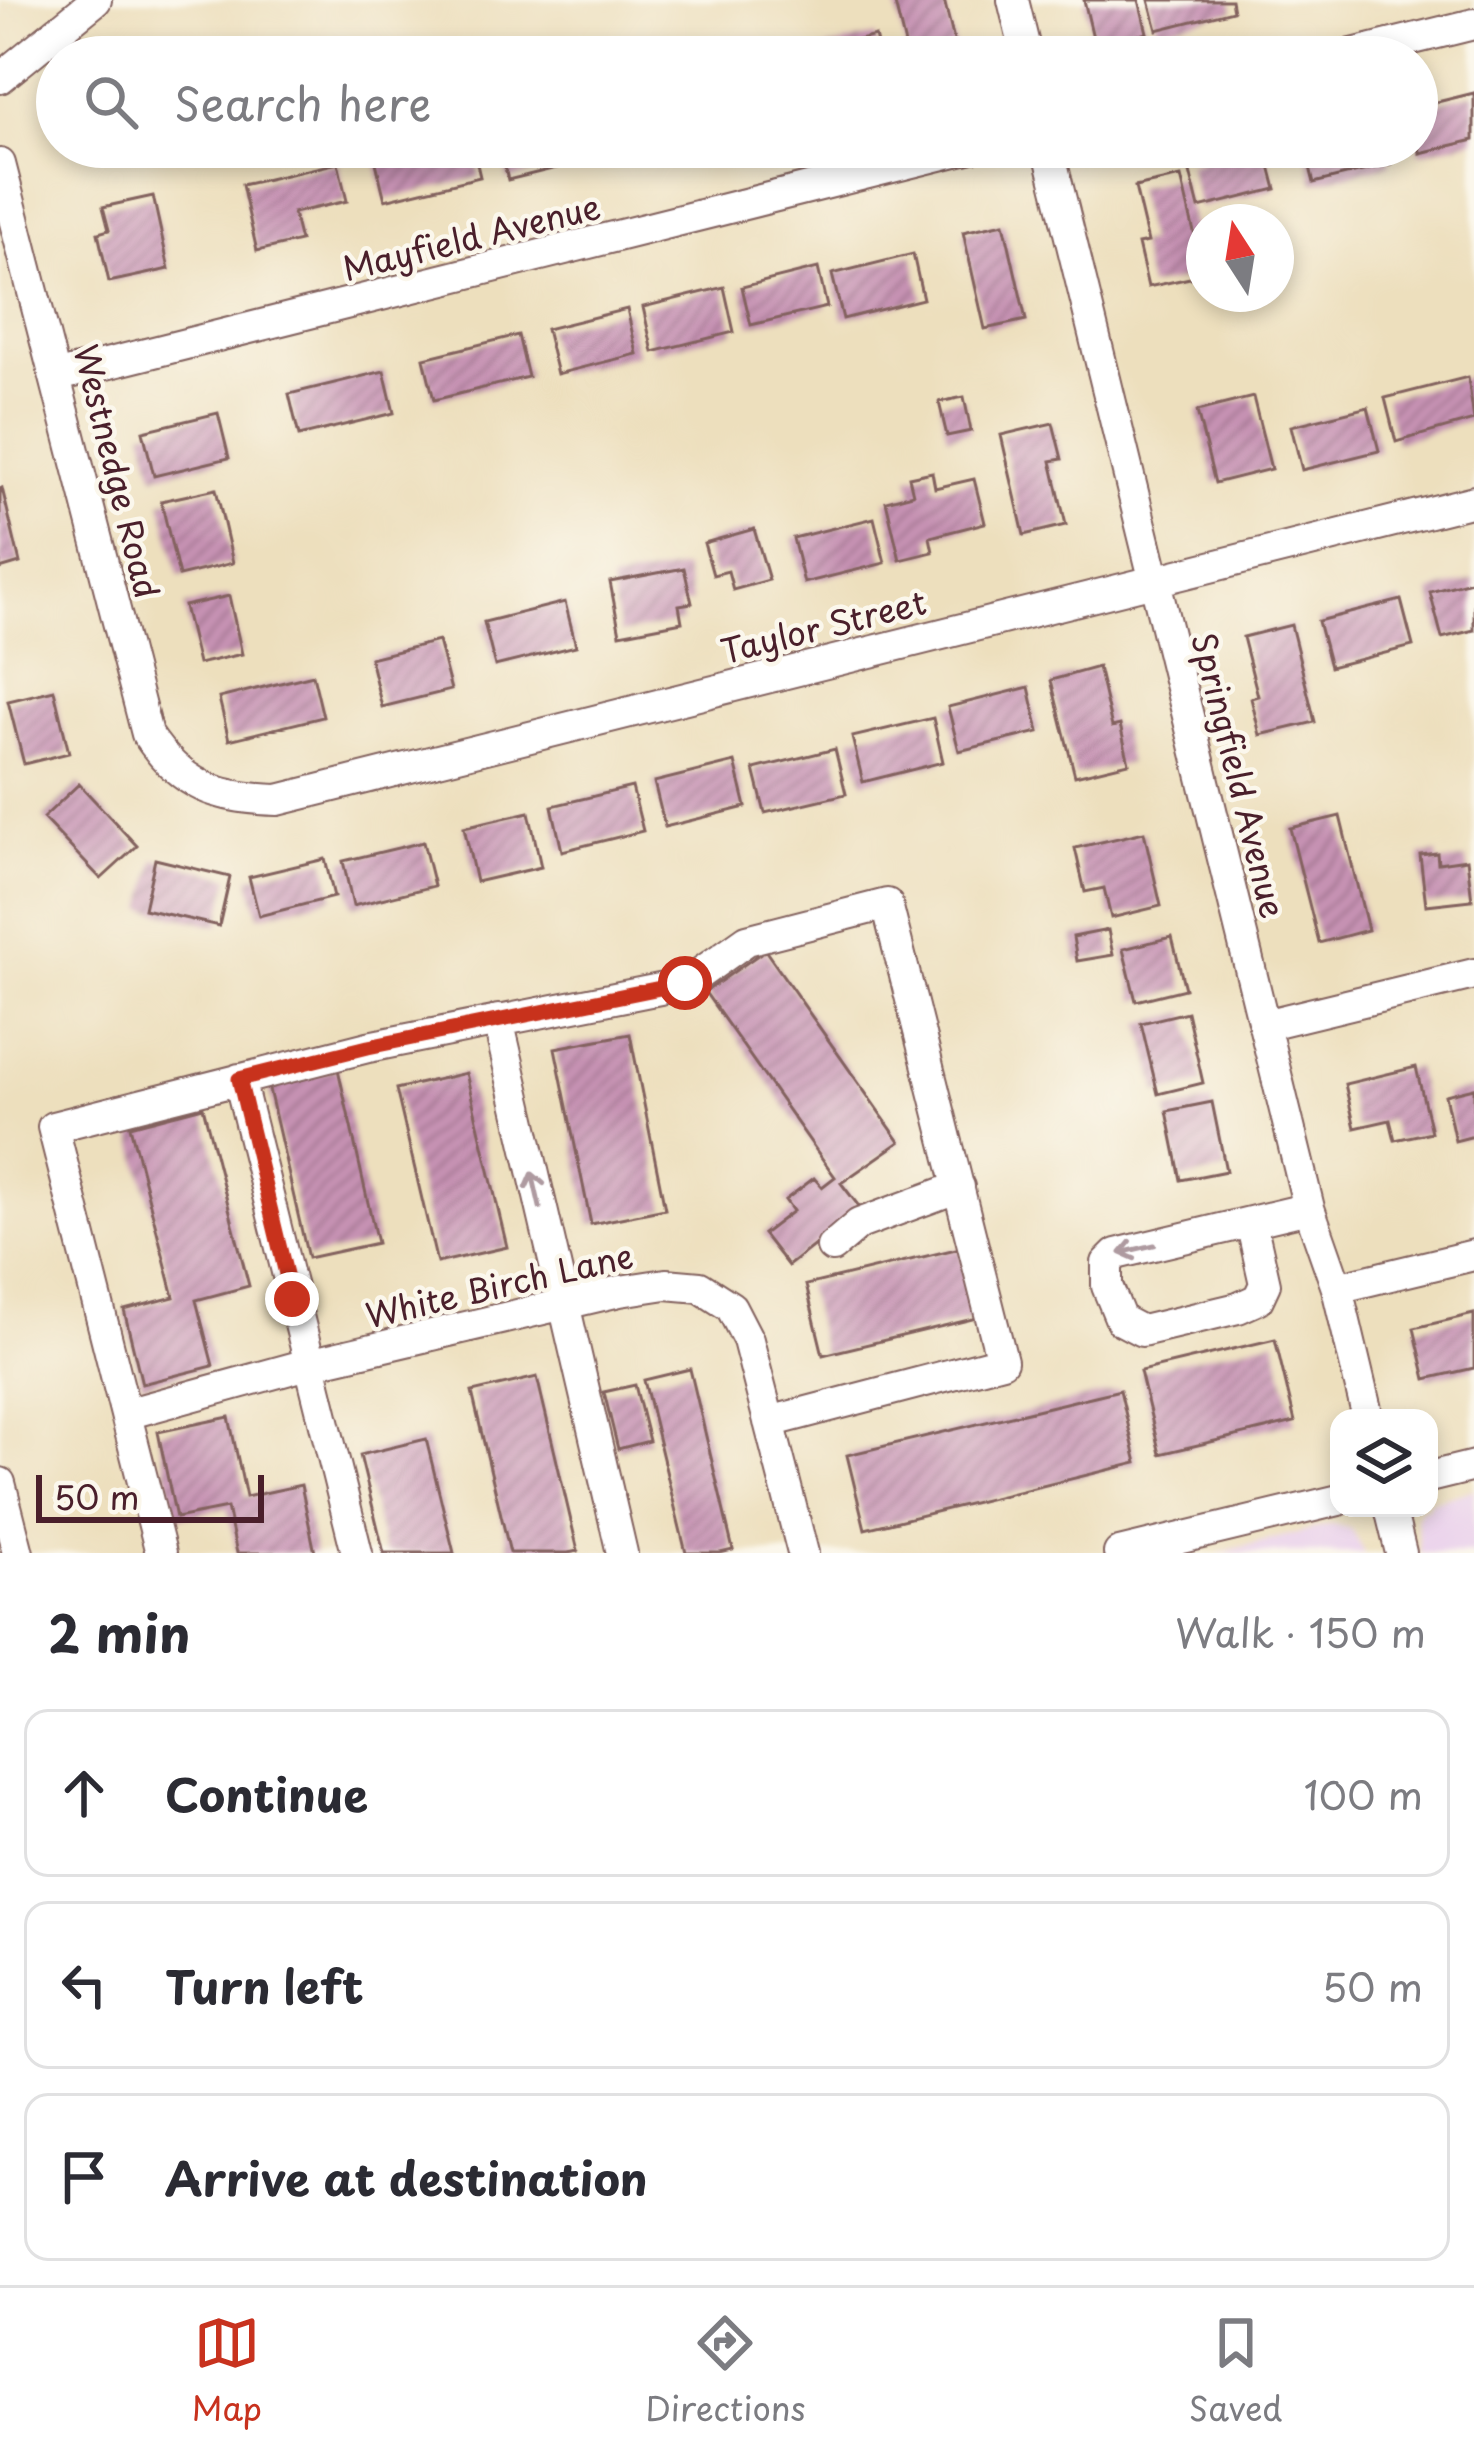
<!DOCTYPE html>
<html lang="en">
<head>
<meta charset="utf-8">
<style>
  :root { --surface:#fff; --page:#f7f7f7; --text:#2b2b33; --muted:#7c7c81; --line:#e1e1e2; --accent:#c8321e }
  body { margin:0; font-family:"Playpen Sans",sans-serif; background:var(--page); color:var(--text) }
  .controls { position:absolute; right:36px; bottom:36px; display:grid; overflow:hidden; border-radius:24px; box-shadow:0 6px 18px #0003 }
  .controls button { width:108px; height:108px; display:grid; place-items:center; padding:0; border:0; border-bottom:3px solid var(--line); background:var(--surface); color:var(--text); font:60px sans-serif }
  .compass { position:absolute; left:1186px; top:204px; width:108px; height:108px; border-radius:50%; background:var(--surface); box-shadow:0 6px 18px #0003; rotate:348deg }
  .scale { position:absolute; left:36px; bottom:30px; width:228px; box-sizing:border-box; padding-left:12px; border:6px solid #4a1f2b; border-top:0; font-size:33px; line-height:42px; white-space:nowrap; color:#4a1f2b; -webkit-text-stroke:9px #fbf7ec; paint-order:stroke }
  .stop { position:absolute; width:36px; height:36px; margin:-27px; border:9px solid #c8321e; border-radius:50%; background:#fff }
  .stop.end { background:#c8321e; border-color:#fff; box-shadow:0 3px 12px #0008 }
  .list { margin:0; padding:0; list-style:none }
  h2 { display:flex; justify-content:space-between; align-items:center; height:156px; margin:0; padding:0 48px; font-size:51px }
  h2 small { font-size:39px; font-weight:400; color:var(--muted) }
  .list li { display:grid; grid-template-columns:78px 1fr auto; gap:36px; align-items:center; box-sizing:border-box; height:168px; margin:0 24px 24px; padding:0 24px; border:3px solid var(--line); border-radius:24px }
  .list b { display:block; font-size:45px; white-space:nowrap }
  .list em { font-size:39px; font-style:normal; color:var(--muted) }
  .icon { flex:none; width:66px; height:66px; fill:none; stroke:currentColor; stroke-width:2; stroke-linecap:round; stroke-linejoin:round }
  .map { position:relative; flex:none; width:1474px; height:1553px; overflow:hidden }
  .search { position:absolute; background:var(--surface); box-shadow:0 6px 18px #0003; left:36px; right:36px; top:36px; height:132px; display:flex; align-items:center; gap:30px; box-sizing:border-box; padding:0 42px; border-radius:66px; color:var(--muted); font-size:45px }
  .sheet { height:732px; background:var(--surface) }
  nav { display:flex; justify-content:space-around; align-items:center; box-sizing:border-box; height:168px; border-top:3px solid var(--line); background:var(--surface); font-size:33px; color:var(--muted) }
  nav a { display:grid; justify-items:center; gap:6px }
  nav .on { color:var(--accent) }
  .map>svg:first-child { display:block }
  .built { fill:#ead1ec }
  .building { fill:url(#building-hatch) }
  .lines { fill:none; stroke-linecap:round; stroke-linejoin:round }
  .minor-casing { stroke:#83625e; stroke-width:34 }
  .minor { stroke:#fff; stroke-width:30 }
  .oneway { stroke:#ae9aa0 }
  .route { stroke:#c8321e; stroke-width:15 }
  .labels { text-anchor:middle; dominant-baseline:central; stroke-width:9; stroke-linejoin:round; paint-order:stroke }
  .street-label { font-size:33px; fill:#4a1f2b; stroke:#fbf7ec }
</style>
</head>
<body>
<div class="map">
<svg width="1474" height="1553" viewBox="0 0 1474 1553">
  <defs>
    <pattern id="building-hatch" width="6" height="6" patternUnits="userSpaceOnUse" patternTransform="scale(3)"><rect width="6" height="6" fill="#c692b3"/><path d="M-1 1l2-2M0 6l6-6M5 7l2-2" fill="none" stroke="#a37792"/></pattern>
  </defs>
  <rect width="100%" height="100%" fill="#fbf7ec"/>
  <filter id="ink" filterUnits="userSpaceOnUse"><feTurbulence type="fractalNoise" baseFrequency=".00833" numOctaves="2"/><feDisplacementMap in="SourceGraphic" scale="24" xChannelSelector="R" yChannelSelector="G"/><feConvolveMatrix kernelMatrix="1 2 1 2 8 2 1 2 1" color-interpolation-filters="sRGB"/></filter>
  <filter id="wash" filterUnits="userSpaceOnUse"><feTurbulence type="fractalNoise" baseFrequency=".004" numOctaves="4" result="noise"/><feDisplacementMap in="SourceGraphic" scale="48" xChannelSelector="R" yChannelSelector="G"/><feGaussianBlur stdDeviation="2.7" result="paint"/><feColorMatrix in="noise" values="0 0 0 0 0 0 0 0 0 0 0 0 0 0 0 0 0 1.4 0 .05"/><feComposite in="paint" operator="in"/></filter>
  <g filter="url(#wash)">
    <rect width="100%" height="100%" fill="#eddfbd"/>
    <path class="built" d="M1474,1489V1553H1420L1416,1518L1422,1508H1429V1502Z
      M1333,1524L1351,1529L1365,1553H1217Z"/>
    <g id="blocks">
      <path class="building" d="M894,0H944L958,57H908Z
        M1084,0H1139L1147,33L1095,46Z
        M1149,0H1231L1233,11L1157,30Z
        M875,36L880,57H798V55Z
        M1474,93V140L1420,153L1417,107Z
        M420,147H473L480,177L385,200L375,158Z
        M500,147H585L589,160L508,180Z
        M609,147H667V149L612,162Z
        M1256,147H1265L1276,189L1199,208L1188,164Z
        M1305,147H1386L1391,164L1314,183Z
        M338,163L347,201L293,213L300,241L257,251L242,185Z
        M1181,177L1204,275L1148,287L1138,244L1148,242L1135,187Z
        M153,196L169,269L109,282L98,233L109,230L103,207Z
        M1004,223L1026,320L985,329L963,232Z
        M913,254L923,299L843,319L832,274Z
        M818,268L827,307L751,325L742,287Z
        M724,287L734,332L653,352L643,307Z
        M627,309L637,354L557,374L546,329Z
        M518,335L528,377L434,400L424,358Z
        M384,371L394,413L299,436L289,394Z
        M1468,377L1474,420L1396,442L1385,398Z
        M964,397L971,431L947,436L939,402Z
        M1253,397L1271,469L1215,483L1197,411Z
        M1368,407L1379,451L1302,470L1291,426Z
        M218,413L229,458L154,476L143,431Z
        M1053,423L1062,459L1051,461L1066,525L1024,535L1001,435Z
        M932,472L935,488L974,479L985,523L930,537L933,552L900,560L886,501L913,494L909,477Z
        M2,488L20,563L0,569V489Z
        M216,489L233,563L179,576L161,501Z
        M874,518L885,563L804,583L793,538Z
        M754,529L769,580L733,590L728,571L713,575L704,543Z
        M684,568L692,603L679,605L682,622L620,634L610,582Z
        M1474,580V630L1442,638L1430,592Z
        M229,596L242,654L198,664L184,606Z
        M1401,600L1413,646L1330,667L1318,621Z
        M565,602L576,646L495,666L484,622Z
        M1291,625L1315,722L1260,735L1251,698L1258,696L1243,637Z
        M438,641L451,690L382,707L370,658Z
        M1098,667L1112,727L1120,725L1129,763L1075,776L1051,680Z
        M313,675L323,717L229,740L219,698Z
        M1029,687L1039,732L959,751L948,707Z
        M54,690L69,753L24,764L8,701Z
        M933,718L943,762L863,782L852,737Z
        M835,749L846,794L765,813L754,769Z
        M735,762L746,807L665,827L654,782Z
        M79,784L137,846L101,879L43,818Z
        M632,787L643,831L562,851L552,806Z
        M529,812L541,867L476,882L464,827Z
        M1340,816L1368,930L1319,943L1290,828Z
        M1144,832L1161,906L1111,918L1104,888L1085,892L1075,848Z
        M423,842L434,886L353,906L343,861Z
        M1437,853L1438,863L1467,859L1472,900L1426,905L1420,855Z
        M155,859L230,877L219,926L144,909Z
        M325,859L334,897L259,916L249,877Z
        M1108,930L1113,955L1077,961L1073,937Z
        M1172,937L1185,989L1136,1001L1123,949Z
        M765,950L900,1142L841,1183L861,1209L788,1266L763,1234L793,1211L785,1200L814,1178L822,1187L835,1177L705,992Z
        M1187,1012L1203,1083L1158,1094L1141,1023Z
        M630,1034L665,1209L591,1224L555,1048Z
        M1416,1067L1431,1132L1395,1140L1390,1120L1355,1128L1345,1084Z
        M338,1069L377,1243L308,1258L268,1085Z
        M466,1073L507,1247L437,1263L396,1089Z
        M1474,1088V1136L1455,1141L1445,1095Z
        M1212,1102L1226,1171L1181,1180L1167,1111Z
        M203,1107L249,1286L196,1300L213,1366L142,1384L124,1310L174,1297L130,1126Z
        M960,1248L977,1318L823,1355L806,1285Z
        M1474,1314V1368L1426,1379L1414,1328Z
        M1275,1339L1295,1422L1160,1454L1140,1371Z
        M690,1369L733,1550L720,1553H686L644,1380Z
        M537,1377L578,1551L568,1553H510L472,1392Z
        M635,1385L649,1441L618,1449L604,1392Z
        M1120,1390L1137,1463L865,1529L847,1455Z
        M229,1417L246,1497L301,1485L315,1553H237L227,1508L176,1518L158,1432Z
        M426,1439L454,1553H384L360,1455Z"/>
    </g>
  </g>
  <g filter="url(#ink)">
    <use href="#blocks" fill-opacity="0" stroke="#83625e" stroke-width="3"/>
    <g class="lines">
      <defs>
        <path id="minor" d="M1013,0L1027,57
          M1340,57L1474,24
          M0,78L96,0
          M1048,147L1309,1208L1337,1288L1368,1418
          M0,164L147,734C182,787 217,798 278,800L1474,501
          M58,376L972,147
          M498,1020L622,1553
          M1264,1025L1474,974
          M239,1079L357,1553
          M1251,1222L1265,1284L1258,1299L1238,1308L1142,1331L1121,1320L1107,1286V1263L1116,1254L1309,1208
          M832,1247L859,1224L959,1187
          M1337,1288L1474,1255
          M126,1414L308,1364L620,1291L666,1284L700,1287L731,1307L748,1340L803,1553
          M1429,1477L1474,1466
          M0,1483L18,1553
          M1390,1508L1401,1553
          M161,1553L53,1127L368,1047L685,984L747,940L887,904L1002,1361L769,1422
          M1119,1553L1339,1500"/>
      </defs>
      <use href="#minor" class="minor-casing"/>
      <use href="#minor" class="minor"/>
    </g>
    <defs><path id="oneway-shaft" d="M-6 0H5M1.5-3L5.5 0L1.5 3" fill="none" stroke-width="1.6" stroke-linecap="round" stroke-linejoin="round" transform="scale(3)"/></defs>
    <g class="oneway">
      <use href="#oneway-shaft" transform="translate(536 1190) rotate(-103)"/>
      <use href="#oneway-shaft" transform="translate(1137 1249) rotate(167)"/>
    </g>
  </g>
  <g class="lines" filter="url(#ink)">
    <path class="route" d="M292,1299L239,1079L368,1047L685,983"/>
  </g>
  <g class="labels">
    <g class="street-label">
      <text transform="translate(471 236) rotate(-14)">Mayfield Avenue</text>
      <text transform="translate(118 471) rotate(76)">Westnedge Road</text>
      <text transform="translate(823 625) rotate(-14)">Taylor Street</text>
      <text transform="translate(1240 775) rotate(76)">Springfield Avenue</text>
      <text transform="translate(499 1284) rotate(-13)">White Birch Lane</text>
    </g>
  </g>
</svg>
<div class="controls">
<button><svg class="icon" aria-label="layers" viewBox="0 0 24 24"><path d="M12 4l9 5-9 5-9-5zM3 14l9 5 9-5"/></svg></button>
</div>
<svg class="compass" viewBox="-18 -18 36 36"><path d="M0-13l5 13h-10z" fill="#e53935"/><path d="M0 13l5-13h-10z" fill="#7c7c81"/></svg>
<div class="scale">50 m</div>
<div class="stop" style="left:685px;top:983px"></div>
<div class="stop end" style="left:292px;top:1299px"></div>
<div class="search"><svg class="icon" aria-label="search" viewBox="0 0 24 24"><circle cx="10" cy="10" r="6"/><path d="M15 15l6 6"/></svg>Search here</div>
</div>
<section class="sheet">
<h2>2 min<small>Walk · 150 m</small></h2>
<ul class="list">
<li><svg class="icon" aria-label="ahead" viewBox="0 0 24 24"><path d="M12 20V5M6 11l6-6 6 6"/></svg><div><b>Continue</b></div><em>100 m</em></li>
<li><svg class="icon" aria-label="left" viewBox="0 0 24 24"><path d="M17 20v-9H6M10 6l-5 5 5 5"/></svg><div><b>Turn left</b></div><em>50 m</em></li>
<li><svg class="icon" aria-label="arrive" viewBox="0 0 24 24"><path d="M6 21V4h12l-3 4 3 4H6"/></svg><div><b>Arrive at destination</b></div></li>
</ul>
</section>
<nav>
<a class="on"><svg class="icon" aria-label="map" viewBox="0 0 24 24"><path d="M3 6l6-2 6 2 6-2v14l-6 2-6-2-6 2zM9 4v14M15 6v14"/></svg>Map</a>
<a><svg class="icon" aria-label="directions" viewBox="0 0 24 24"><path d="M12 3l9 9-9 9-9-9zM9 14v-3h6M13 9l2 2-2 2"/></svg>Directions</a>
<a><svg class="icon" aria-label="saved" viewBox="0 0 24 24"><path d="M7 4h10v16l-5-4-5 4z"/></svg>Saved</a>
</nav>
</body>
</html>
